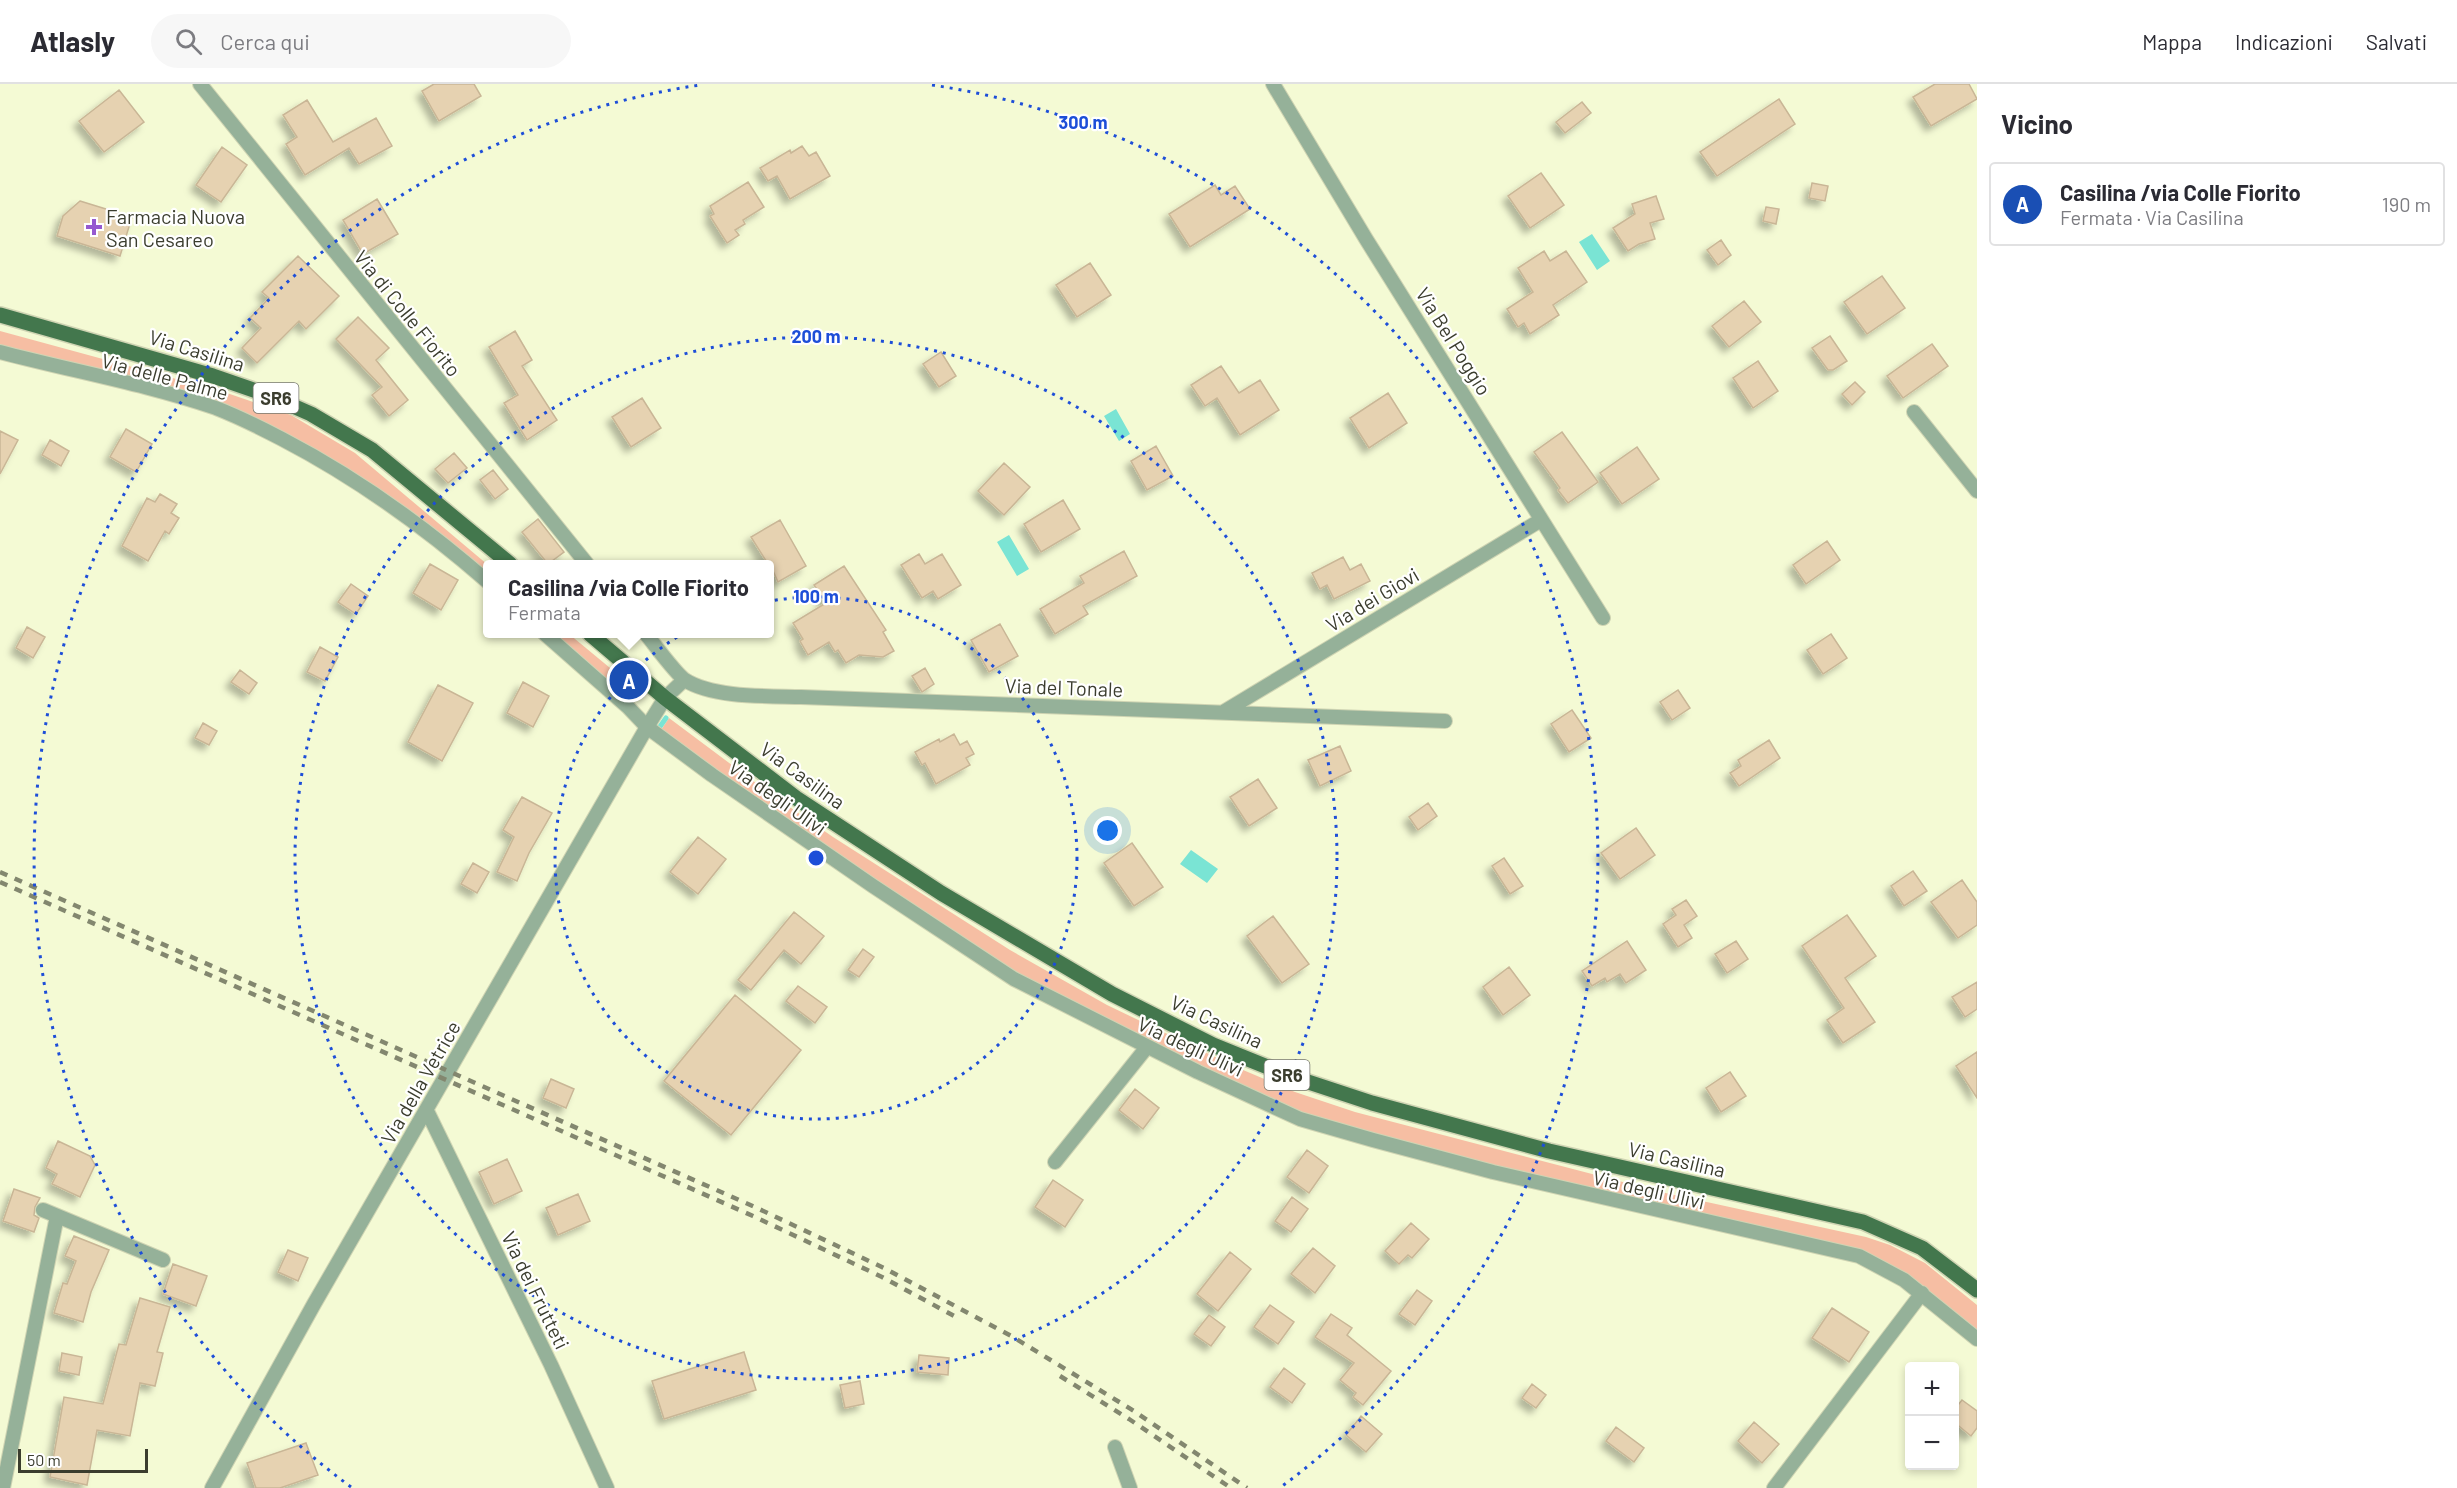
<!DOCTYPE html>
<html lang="it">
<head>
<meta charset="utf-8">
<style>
  :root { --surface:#fff; --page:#f7f7f7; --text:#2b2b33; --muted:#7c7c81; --line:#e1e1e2; --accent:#0f766e }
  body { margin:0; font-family:Barlow,sans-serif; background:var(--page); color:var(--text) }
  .controls { position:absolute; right:18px; bottom:18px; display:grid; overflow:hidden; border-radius:6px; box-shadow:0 3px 9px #0003 }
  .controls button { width:54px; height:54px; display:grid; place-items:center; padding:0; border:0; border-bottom:2px solid var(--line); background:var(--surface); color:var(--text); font:30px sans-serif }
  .scale { position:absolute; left:18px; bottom:15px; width:130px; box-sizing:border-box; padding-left:6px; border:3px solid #3b3d2e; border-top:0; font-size:16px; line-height:21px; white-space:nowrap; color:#3b3d2e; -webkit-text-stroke:4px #fff; paint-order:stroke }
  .you { position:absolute; left:1108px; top:747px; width:21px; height:21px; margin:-15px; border:4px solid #fff; border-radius:50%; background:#1a73e8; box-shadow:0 0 0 9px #1a73e833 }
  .badge { display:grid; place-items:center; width:39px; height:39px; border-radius:50%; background:var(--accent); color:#fff; font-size:20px; font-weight:700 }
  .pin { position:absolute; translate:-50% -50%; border:3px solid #fff; box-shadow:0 2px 6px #0006 }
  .popup { position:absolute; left:483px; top:476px; width:291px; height:78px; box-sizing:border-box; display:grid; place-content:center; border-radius:6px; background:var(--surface); filter:drop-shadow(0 2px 4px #0005); font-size:20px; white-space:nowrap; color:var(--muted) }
  .popup b { font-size:22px; color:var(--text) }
  .popup::after { content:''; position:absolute; left:50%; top:100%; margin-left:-12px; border:12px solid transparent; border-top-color:var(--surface) }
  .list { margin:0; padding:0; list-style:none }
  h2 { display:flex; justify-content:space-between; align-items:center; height:78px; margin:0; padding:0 24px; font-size:26px }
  h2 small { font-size:20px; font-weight:400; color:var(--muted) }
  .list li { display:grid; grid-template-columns:39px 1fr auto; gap:18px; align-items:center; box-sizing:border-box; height:84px; margin:0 12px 12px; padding:0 12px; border:2px solid var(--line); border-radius:6px }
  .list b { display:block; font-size:22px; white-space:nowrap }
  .list p { margin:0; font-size:20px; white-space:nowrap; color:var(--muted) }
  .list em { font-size:20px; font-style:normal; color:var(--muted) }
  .icon { flex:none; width:33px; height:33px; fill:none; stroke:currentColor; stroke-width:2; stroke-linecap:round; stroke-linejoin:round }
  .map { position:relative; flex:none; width:1977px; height:1404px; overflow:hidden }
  header { display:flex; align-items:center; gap:36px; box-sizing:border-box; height:84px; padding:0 30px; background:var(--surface); border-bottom:2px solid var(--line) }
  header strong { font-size:28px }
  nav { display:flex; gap:33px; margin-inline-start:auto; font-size:21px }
  .search { width:420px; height:54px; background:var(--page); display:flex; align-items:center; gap:15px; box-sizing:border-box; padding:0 21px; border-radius:33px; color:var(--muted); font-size:22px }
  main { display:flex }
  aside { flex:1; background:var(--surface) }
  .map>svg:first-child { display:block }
  .green { fill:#f6bea3 }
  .water { fill:#7ae4d4 }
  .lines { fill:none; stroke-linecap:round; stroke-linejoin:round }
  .stream { stroke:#7ae4d4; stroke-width:5 }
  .building { fill:#e6d2b1; stroke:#c9b696; stroke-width:1.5; filter:url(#shadow) }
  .minor-casing { stroke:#cfd4b3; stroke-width:16 }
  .primary-casing { stroke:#cfd4b3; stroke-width:18 }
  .minor { stroke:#95b199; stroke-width:14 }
  .primary { stroke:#43774d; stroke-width:15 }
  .rail { stroke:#83876f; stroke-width:4.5; stroke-dasharray:8 8; stroke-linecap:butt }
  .ring { fill:none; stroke:#1d4ed8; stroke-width:3; stroke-dasharray:3 6 }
  .poi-dot { fill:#9559d0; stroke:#fff; stroke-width:2 }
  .labels { text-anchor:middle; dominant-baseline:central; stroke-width:4.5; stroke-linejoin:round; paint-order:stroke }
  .shield { fill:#fff; stroke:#76776d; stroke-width:1.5 }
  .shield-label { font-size:18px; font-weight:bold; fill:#3b3d2e }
  .poi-label { font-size:20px; fill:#3b3d2e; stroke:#fff; text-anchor:start }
  .street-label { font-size:20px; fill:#3b3d2e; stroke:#fff }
  .centre { fill:#1d4ed8; stroke:#fff; stroke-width:3 }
  .ring-label { font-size:18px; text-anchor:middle; font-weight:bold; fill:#1d4ed8; stroke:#fff; stroke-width:4.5; stroke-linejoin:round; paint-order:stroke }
</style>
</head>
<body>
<header>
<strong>Atlasly</strong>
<div class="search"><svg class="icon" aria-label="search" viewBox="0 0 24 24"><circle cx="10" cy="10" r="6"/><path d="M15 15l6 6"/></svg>Cerca qui</div>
<nav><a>Mappa</a><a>Indicazioni</a><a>Salvati</a></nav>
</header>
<main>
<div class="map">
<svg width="1977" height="1404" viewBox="0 0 1977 1404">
  <defs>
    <filter id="shadow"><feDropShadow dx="-5.5" dy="5.5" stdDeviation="3" flood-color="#0004"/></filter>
  </defs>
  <rect width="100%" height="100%" fill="#f4fad4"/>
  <path class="green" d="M0,247L224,308L291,331L355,369L488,481V493L272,345L0,264Z
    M553,550H569L627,598L619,607Z
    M669,634L768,708L833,753L1010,866L1107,921L1236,983L1295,1008L1355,1028L1661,1108L1866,1153L1890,1161L1925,1179L1977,1221V1247L1925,1205L1887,1181L1414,1061L1309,1032L1247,1006L1047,908L807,753L661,646Z"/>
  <path class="water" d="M1592,150L1610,177L1597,186L1579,158Z
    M1116,325L1130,350L1119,357L1104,332Z
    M1009,451L1029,485L1017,492L997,458Z
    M1191,766L1218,785L1207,799L1180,780Z"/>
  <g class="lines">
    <path class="stream" d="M659,644L666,634"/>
  </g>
  <path class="building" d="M434,0H474L481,12L439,37L422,7Z
    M1935,0H1969L1977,15L1931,42L1913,13Z
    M119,6L144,38L104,68L79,37Z
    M1779,15L1795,40L1717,92L1700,68Z
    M307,16L333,58L376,34L392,62L359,80L349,64L305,91L286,60L297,53L283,31Z
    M1582,18L1591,29L1565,49L1556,38Z
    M802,62L809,72L816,68L830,92L790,115L777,92L768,97L760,84L790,66L791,69Z
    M222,63L247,81L221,118L196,101Z
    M1541,89L1564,121L1530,144L1508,112Z
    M748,98L764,123L743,136L745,140L735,146L739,151L727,159L710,132L714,130L710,122Z
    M1812,99L1828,102L1825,117L1809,114Z
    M1215,101L1221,111L1235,102L1250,125L1190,163L1169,130Z
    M1656,112L1664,135L1650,139L1655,155L1639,160L1628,167L1613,144L1635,130L1632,120Z
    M377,115L398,150L363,170L343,136Z
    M80,117L132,133L120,172L57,152L63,132Z
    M1766,123L1779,125L1776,140L1763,137Z
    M1721,156L1731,171L1718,181L1707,166Z
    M1544,167L1550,177L1566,167L1587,198L1553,221L1559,231L1530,250L1524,239L1518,243L1507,225L1533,208L1518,184Z
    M298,172L339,212L306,245L299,237L257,279L242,264L261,244L250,234L269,214L262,208Z
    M1090,179L1111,211L1077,233L1056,201Z
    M1882,192L1905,224L1867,250L1844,218Z
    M1744,217L1761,238L1729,263L1712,242Z
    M358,233L389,264L376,276L408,316L389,332L372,311L382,303L336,255Z
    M515,247L532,276L522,282L557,336L527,356L504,319L518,311L489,263Z
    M1830,252L1847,277L1833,286H1828L1812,264Z
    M1932,260L1948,282L1903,314L1887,292Z
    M941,268L956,292L939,303L923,280Z
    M1758,277L1778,307L1753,324L1733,294Z
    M1221,282L1239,309L1260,296L1279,326L1240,351L1217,314L1205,322L1191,301Z
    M1855,298L1865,308L1852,321L1842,310Z
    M1388,309L1407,339L1369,364L1350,334Z
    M642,314L661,344L631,363L612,333Z
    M126,345L152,360L136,388L110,373Z
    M0,347L18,356L0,390Z
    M1562,348L1598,398L1568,419L1558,406L1560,404L1534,368Z
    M50,356L69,367L61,382L42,371Z
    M1156,362L1173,392L1147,406L1131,377Z
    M1637,363L1659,395L1622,420L1600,389Z
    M454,369L467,384L448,399L435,385Z
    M1004,379L1030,403L1004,431L978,407Z
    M493,386L508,405L495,415L480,396Z
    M160,410L177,420L171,429L179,434L169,450L165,447L148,477L122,462L147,414L155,418Z
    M1063,416L1080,445L1041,468L1024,440Z
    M538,435L564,468L548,480L522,448Z
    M780,436L806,482L778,498L770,480H768L751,453Z
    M1827,457L1840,476L1806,500L1793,481Z
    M1124,467L1137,492L1083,522L1088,530L1055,550L1040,525L1084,499L1080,492Z
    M919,470L925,480L942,470L961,501L938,515L933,507L922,514L901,481Z
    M1343,473L1350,486L1361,480L1370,497L1334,515L1327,501L1320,505L1312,489Z
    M430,480L458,496L441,526L413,509Z
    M844,482L886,546L883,548L894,567L883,573L859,571L846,579L838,566L835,568L829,558L808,571L800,557L803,555L793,539L826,519L814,501Z
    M351,500L368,512L356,530L338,518Z
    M1000,540L1018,572L989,588L971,556Z
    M27,543L45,553L33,574L16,564Z
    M1831,550L1847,574L1823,590L1807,566Z
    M320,563L338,573L325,597L307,588Z
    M925,584L934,600L922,608L912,592Z
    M240,586L257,599L249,610L231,598Z
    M523,598L549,612L533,643L507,629Z
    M438,601L473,619L442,677L408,658Z
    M1678,606L1690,624L1672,636L1660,618Z
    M1572,626L1591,654L1569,668L1551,640Z
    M203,639L217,647L209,661L195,654Z
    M954,650L960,661L967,657L974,670L966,674L970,681L936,700L925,679L922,681L915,668L939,655L940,658Z
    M1769,656L1780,674L1739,702L1730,689L1741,682L1738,676Z
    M1340,662L1351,687L1320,702L1308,676Z
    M1258,695L1277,724L1249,742L1230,713Z
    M522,713L552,729L529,769L517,797L497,788L514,753L503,746Z
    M1428,719L1437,732L1418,746L1409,733Z
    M1636,744L1655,771L1620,795L1601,769Z
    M698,753L726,775L698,810L670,788Z
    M1132,759L1163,803L1134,822L1104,779Z
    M1504,774L1523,802L1510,810L1492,782Z
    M473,779L489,788L477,809L461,800Z
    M1913,787L1927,807L1904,822L1891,802Z
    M1962,796L1977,818V841L1958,854L1931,818Z
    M1686,816L1697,832L1684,841L1692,854L1678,863L1663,840L1676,831L1672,825Z
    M794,828L824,852L801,880L784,866L751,906L738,896Z
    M1847,831L1876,872L1845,894L1875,938L1843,959L1827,936L1844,924L1802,862Z
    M1273,832L1309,880L1282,899L1247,852Z
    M1627,857L1646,886L1626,899L1620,890L1607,898L1605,894L1592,902L1582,887Z
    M1736,857L1748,875L1727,889L1715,870Z
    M863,865L874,873L859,893L848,886Z
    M1509,883L1530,911L1503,931L1483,903Z
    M1977,898V925L1965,933L1952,913Z
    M798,902L827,923L815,939L786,917Z
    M735,911L801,966L731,1051L664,997Z
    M1977,968V1014L1956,982Z
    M1730,988L1746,1012L1721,1028L1706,1004Z
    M551,995L574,1005L566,1024L543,1014Z
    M1135,1005L1159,1024L1143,1045L1119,1026Z
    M58,1057L90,1072L95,1081L80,1113L52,1100L57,1090L46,1084Z
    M1307,1066L1328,1082L1309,1109L1287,1093Z
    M507,1075L522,1107L494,1120L479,1088Z
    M1053,1096L1083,1116L1065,1143L1035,1123Z
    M14,1105L40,1114L35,1123L34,1131L39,1134L34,1148L3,1137Z
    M578,1110L590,1137L558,1151L546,1124Z
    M1292,1113L1308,1125L1291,1148L1275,1137Z
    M1411,1139L1429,1155L1412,1174L1408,1171L1399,1180L1385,1167Z
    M74,1152L109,1166L91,1208L83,1238L54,1229L63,1199L67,1200L76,1177L65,1172Z
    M1313,1164L1335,1182L1315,1209L1291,1190Z
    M288,1166L308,1174L298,1197L278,1188Z
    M1230,1168L1251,1185L1218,1227L1197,1210Z
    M173,1180L207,1192L196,1222L163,1210Z
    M1417,1206L1432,1217L1415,1241L1399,1230Z
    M140,1214L170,1223L157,1268L163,1269L155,1302L140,1299L130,1352L97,1346L87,1401L50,1393L64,1313L103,1320L119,1260L126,1261Z
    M1270,1221L1294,1238L1278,1260L1254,1243Z
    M1832,1224L1869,1248L1849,1278L1812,1254Z
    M1331,1230L1352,1244L1347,1251L1391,1287L1363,1321L1353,1313L1356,1309L1340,1296L1354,1279L1315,1253Z
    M1209,1231L1225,1243L1211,1262L1194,1250Z
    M744,1268L756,1306L664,1335L652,1297Z
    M62,1269L82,1273L79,1291L59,1287Z
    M919,1271L949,1274L948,1291L917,1288Z
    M1284,1284L1305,1300L1292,1319L1270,1303Z
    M860,1297L864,1320L845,1324L840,1301Z
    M1532,1300L1546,1311L1536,1324L1522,1314Z
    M1962,1316L1977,1327V1344L1971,1352L1954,1338V1326Z
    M1361,1332L1382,1350L1366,1368L1346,1351Z
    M1754,1338L1779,1360L1762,1379L1738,1357Z
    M1616,1343L1644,1364L1634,1378L1606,1357Z
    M306,1359L318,1391L280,1404H256L247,1379Z"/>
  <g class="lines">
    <defs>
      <path id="minor" d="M200,0L587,480
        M1273,0L1366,155L1603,534
        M0,268C72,287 146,300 216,324C239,333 261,344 282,355C357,394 425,443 488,498
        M1914,328L1977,407
        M545,550L628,623L647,643L712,691L873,802L1014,895L1198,988L1300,1035L1373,1056L1493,1088L1859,1172L1904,1196L1977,1255
        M646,550C655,561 675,589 685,596C713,614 769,612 801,613L1445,637
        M1225,627L1541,436
        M427,1027L551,1281L607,1404
        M1055,1078L1147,963
        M43,1126L163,1176
        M1115,1363L1130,1404
        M3,1404L57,1132
        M212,1404L314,1220L647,643L665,614L684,596
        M1774,1404L1922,1209"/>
      <path id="primary" d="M0,231L213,292L268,311L311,330L372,366L510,480
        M590,550L665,614L796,714L941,809L1112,910L1213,961L1290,992L1372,1019L1549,1067L1863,1138L1922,1164L1977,1206"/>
    </defs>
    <use href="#minor" class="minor-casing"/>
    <use href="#primary" class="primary-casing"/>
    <use href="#minor" class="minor"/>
    <use href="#primary" class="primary"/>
    <path class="rail" d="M0,788L757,1124L886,1185L1013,1253L1134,1327L1247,1404
      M0,798L753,1132L882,1193L956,1233
      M1060,1292L1129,1335L1231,1404"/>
  </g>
  <g class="ring">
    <circle cx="816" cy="774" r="261"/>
    <circle cx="816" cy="774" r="521"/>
    <path d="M351 1403A782 782 0 0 1 700 1M932 1A782 782 0 0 1 1281 1403"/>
  </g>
  <path class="poi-dot" d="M91 134h6v6h6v6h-6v6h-6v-6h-6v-6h6z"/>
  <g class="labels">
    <g class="shield">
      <rect x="253.5" y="299" width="45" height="30" rx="4.5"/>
      <rect x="1264.5" y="976" width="45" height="30" rx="4.5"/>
    </g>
    <g class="shield-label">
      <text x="276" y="314">SR6</text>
      <text x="1287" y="991">SR6</text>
    </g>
    <g class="poi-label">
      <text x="106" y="132">Farmacia Nuova<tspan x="106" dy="23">San Cesareo</tspan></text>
    </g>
    <g class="street-label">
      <text transform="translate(408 229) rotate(51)">Via di Colle Fiorito</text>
      <text transform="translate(1454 257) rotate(58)">Via Bel Poggio</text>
      <text transform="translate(197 266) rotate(17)">Via Casilina</text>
      <text transform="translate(165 292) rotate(15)">Via delle Palme</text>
      <text transform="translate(1372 515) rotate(-31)">Via dei Giovi</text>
      <text transform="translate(1064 603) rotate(2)">Via del Tonale</text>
      <text transform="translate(803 691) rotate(36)">Via Casilina</text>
      <text transform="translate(778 713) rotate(35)">Via degli Ulivi</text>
      <text transform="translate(1217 937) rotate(25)">Via Casilina</text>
      <text transform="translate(1191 962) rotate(25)">Via degli Ulivi</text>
      <text transform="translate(420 998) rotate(-60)">Via della Vetrice</text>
      <text transform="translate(1677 1075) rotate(13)">Via Casilina</text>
      <text transform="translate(1649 1105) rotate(13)">Via degli Ulivi</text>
      <text transform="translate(536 1206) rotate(64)">Via dei Frutteti</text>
    </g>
  </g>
  <circle cx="816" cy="774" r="9" class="centre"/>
  <g class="ring-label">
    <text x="1083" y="45">300 m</text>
    <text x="816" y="259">200 m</text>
    <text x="816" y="519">100 m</text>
  </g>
</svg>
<div class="controls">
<button>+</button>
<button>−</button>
</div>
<div class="scale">50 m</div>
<div class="you"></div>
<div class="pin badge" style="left:629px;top:596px;background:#1a4fb4">A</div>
<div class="popup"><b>Casilina /via Colle Fiorito</b>Fermata</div>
</div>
<aside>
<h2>Vicino<small></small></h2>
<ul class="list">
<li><span class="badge" style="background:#1a4fb4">A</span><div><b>Casilina /via Colle Fiorito</b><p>Fermata · Via Casilina</p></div><em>190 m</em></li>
</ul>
</aside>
</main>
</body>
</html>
